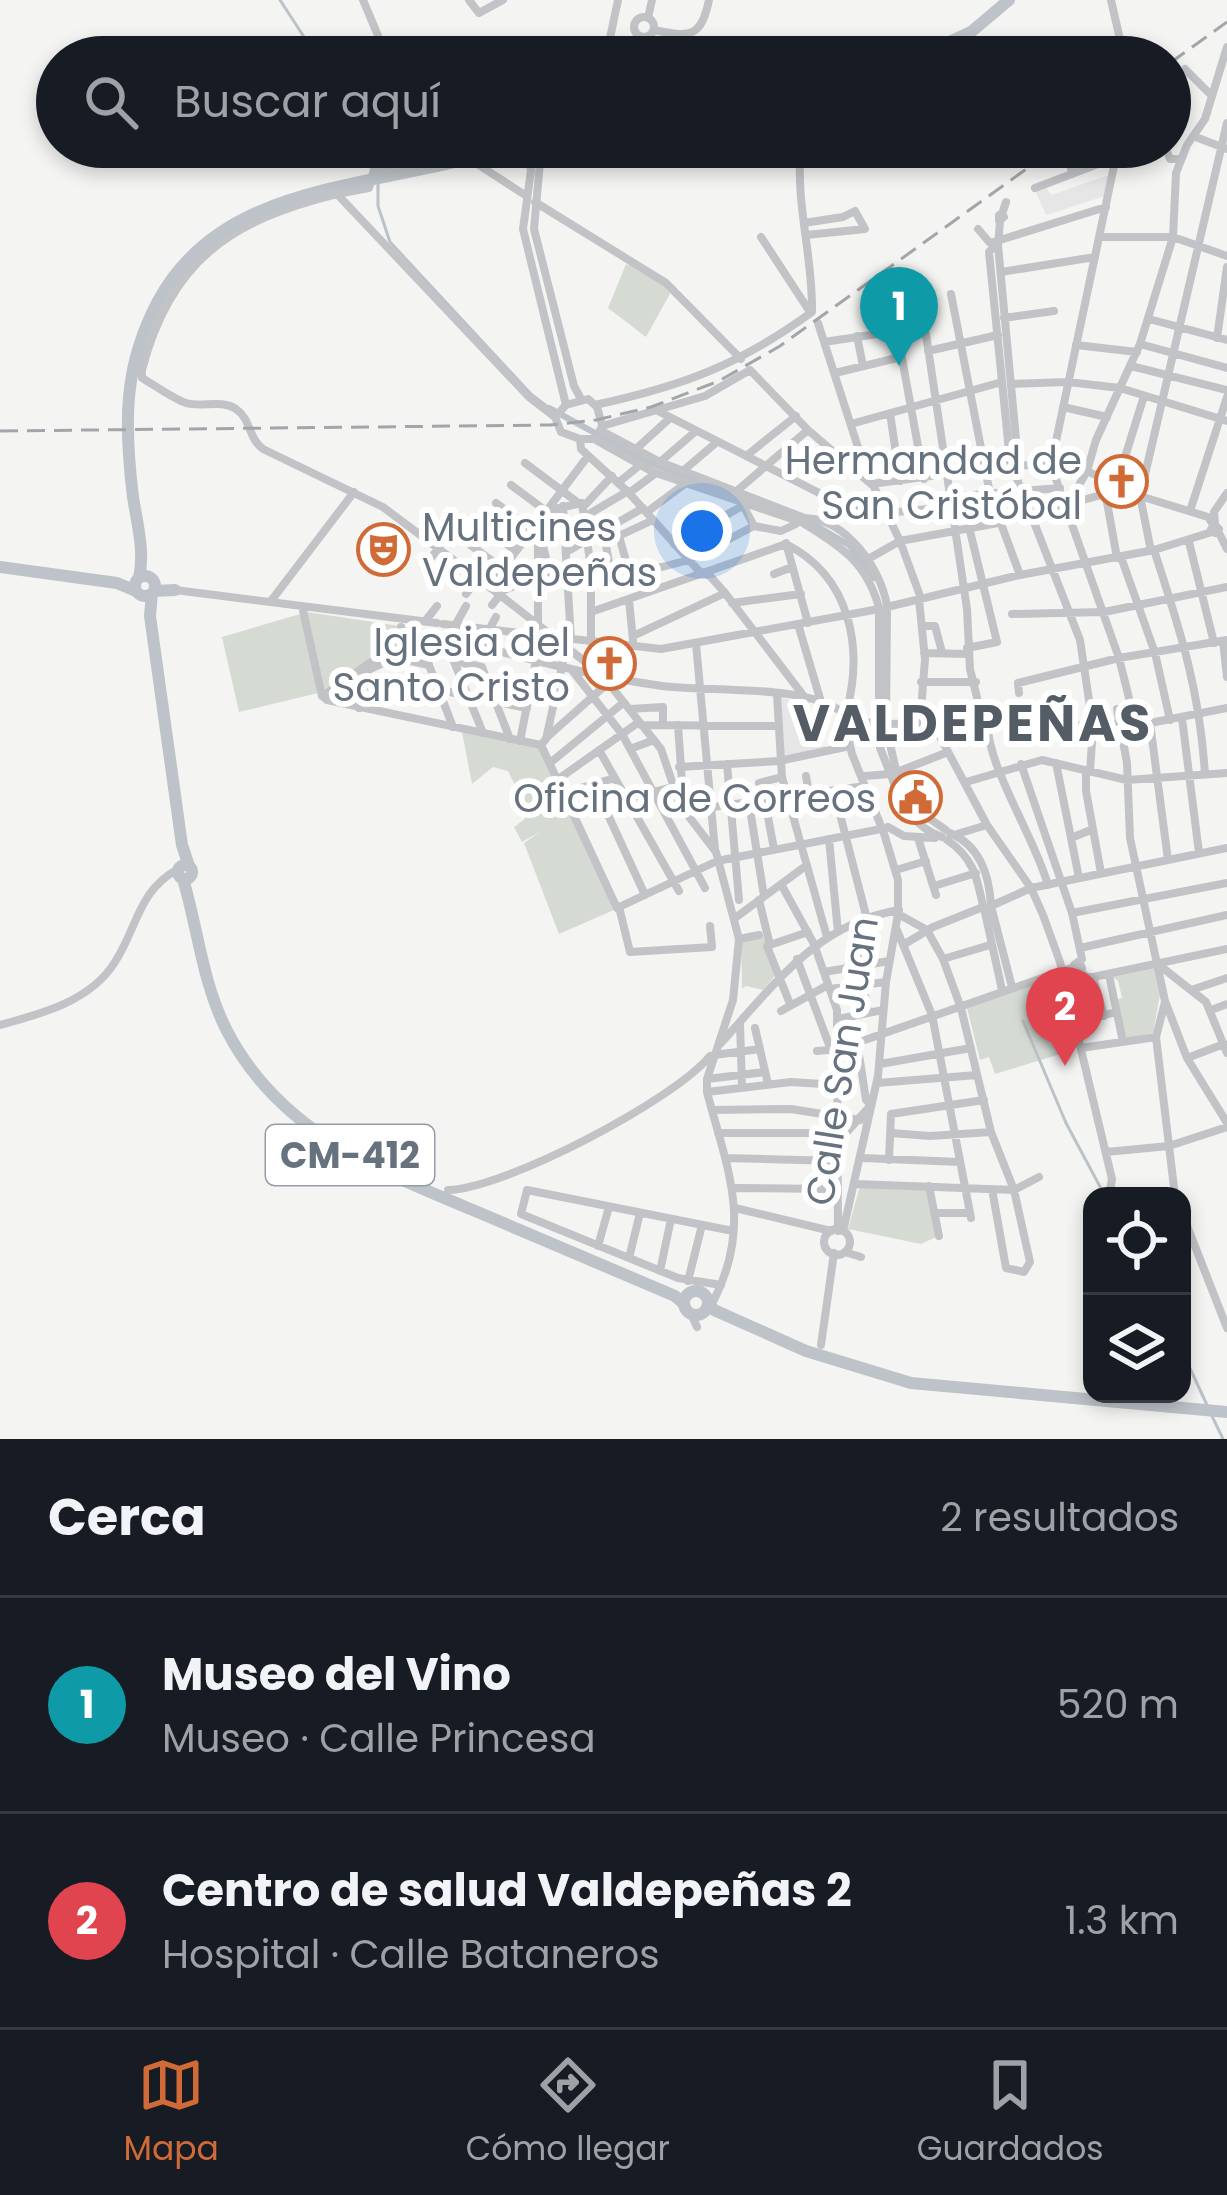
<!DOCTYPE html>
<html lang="es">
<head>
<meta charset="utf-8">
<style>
  :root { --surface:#171b24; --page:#242831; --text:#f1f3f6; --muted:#9ea1a6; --line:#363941; --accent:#d06b37 }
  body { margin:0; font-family:Poppins,sans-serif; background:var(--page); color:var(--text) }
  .controls { position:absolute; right:36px; bottom:36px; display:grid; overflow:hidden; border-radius:24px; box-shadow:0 6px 18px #0003 }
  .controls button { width:108px; height:108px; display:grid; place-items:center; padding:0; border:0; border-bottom:3px solid var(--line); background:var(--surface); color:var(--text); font:60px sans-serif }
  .you { position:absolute; left:702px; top:531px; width:42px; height:42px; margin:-30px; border:9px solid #fff; border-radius:50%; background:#1a73e8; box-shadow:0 0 0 18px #1a73e833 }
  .badge { display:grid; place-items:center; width:78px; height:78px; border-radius:50%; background:var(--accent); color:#fff; font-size:39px; font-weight:700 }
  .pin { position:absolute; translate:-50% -99px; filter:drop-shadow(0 3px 6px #0008) }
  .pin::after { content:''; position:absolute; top:63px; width:42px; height:36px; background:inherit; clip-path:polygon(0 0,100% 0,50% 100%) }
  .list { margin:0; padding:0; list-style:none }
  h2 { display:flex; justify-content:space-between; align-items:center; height:156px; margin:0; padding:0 48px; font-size:51px }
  h2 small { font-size:39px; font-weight:400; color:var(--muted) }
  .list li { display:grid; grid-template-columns:78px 1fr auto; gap:36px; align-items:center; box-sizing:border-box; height:216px; padding:0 48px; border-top:3px solid var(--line) }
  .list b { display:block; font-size:45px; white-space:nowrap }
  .list p { margin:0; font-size:39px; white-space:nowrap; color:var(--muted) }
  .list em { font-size:39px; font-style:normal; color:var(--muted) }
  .icon { flex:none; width:66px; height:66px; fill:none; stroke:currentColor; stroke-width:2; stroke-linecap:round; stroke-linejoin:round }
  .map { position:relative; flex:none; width:1227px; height:1439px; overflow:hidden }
  .search { position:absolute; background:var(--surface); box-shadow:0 6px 18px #0003; left:36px; right:36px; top:36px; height:132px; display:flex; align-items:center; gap:30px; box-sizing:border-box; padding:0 42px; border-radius:66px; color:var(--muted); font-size:45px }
  .sheet { height:588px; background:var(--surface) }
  nav { display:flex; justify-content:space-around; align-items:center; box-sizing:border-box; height:168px; border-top:3px solid var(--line); background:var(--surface); font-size:33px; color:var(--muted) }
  nav a { display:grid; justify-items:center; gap:6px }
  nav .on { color:var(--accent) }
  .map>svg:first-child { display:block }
  .built { fill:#e5e6e5 }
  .green { fill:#d5dbd3 }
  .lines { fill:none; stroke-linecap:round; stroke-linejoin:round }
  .stream { stroke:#bbc2c8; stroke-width:3 }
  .canal { stroke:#bbc2c8; stroke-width:6 }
  .minor { stroke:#c1c3c6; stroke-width:8 }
  .major { stroke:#bec3c9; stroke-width:12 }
  .rail { stroke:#a2a6ab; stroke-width:3; stroke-dasharray:18 9; stroke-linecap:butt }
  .labels { text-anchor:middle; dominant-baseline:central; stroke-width:12; stroke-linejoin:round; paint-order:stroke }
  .shield { fill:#fff; stroke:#959ca5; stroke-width:3 }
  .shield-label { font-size:36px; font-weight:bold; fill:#67727f }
  .poi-label { font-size:39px; fill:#67727f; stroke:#fff; text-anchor:end }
  .street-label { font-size:39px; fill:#67727f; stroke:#fff }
  .district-label { font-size:51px; font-weight:bold; letter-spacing:3px; fill:#545c65; stroke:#fff }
</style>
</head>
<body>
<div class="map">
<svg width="1227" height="1439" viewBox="0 0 1227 1439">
  <rect width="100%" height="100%" fill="#f4f5f2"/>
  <path class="built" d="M1109,175L1105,196L1046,215L1035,190L1045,186L1051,195Z
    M779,698L805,702L816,747L826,746L827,750L781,758Z"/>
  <path class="green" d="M626,264L652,274L671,292L646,337L608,308Z
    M307,612L426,630L429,632L359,667L318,693L239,712L222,637Z
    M462,732L539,747L614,910L559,934L524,843L540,832L522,842L514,827L525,819L516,808L514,783L508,771L493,767L472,784Z
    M765,935L778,972L763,990L746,986L742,989L741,940Z
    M1155,968L1160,995L1153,1033L1124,1039L1116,1000L1122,998L1118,981L1113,977Z
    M1044,980L1064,1053L995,1074L989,1057L980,1060L967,1008Z
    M860,1186L928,1189L936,1237L921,1244L848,1229Z"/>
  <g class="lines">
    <path class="stream" d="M280,0L317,57
      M371,147L376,167
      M378,182V206L390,242L531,394L549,408
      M1023,1021L1066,1123L1105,1196
      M1182,1351L1207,1405
      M1211,1414L1223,1439"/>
    <path class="canal" d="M549,408L652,464L730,493
      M810,522L849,545L874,578"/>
    <path class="minor" d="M363,0L387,57
      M469,0L479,13L503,0
      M1111,0L1124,57
      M634 27a10 10 0 1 1 20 0a10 10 0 1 1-20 0Z
      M648,18L652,0
      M654,30C689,37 701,39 709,0
      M606,57L618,0
      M637,57L641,37
      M1185,69L1212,96
      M1193,136L1227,149
      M448,147L460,151L481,147
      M1099,147L1107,163
      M1118,147L1051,465L1119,658L1134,718L1141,724
      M1165,147L1170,159H1181
      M541,151L534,229L574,386L581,399
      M1069,156L1072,174
      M528,157L531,170L523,229L566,405
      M474,162L525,195
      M1035,188L1106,161L1113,154
      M337,194L369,188L374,169L460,151
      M535,202L666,283L741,359
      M1002,214L1004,217L999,221V215Z
      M1002,214L1006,202
      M1000,222L998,245L1018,461L1015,464
      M804,223L843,217L855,211L865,229L806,235
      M978,229L990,243L998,241
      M761,237L810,312
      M1100,237H1173L1227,256
      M1000,240L989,252L1010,461L1080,640L1093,727L1090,772
      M1000,240L1106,207
      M1001,272L1095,257
      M951,294L990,494L1020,575
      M921,301L967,609L970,669L982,718L987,722C989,771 1033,833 1048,885
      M1004,318L1054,311
      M1149,319L1227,340
      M818,323L864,466L900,541L919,593
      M897,331L924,479
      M857,336L863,366
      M1217,338L1227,267
      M824,342L924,327
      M1140,344L1227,368
      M1076,345L1137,352
      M928,351L998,335
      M1131,366L1227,390
      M835,373L901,357
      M1011,384L1068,382L1120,388L1227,421
      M595,405C683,386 739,365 812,312C813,256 795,203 801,147
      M1063,407L1107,417
      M658,411L833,500L884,514
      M890,413L900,481
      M555,417L566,405L588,399L597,407L602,425
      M851,424L1002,382
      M602,426L705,396L750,370L808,430L871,484L1014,465L1057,466L1087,471L1140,496L1208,517L1214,526
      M600,430L660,462L802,517
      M580,439L581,449L629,493L699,571L710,576L725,593L806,699
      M636,449L670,418
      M746,456L796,416
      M660,462L696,431
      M525,463L577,502
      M684,470L717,442
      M1103,480L1117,558
      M619,482L640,465
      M511,485L546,511L582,503L591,569V643
      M1116,486L1144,396
      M739,489L808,430
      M629,493L656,473
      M948,497L1060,488
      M1070,501L1087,471L1096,440L1140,344L1173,237L1176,173L1187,145L1205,119L1227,47
      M496,503L532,530
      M563,506L571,640
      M584,506L612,476
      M1190,511L1227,397
      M647,512L686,483
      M886,513L949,507
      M584,517L628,491
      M805,518C846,519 881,568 887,606
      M480,523L516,551
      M803,523C841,546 867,563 879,608
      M1215,524L1214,512L1227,493
      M1216,526L1219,529L1215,533L1211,529Z
      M1218,531L1227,549
      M619,536L628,568
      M605,540L610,568
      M465,541L503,569
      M542,541L549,572
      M606,542L653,520
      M1189,542L1214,643
      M786,543L808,623
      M674,544L746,504L745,509L754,526
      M1154,550C1180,630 1200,690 1205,775
      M568,551L643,508
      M1151,551L1140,496L1227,123
      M1121,557L1155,653L1170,720
      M868,559L900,541L998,523L1105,494
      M424,567L438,549
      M774,574L792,567
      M453,577L461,566
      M489,587L588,456
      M175,590L437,623
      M497,593L549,572L662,567L689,560L754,526L781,531L796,524
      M466,594L478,579
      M919,599L925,659L920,723
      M629,600L633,640
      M271,601L354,492
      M732,603L801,594
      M492,605L500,595
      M302,606L322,696
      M887,607L1020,575L1154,550L1212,532
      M591,612L786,544C851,577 864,648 846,714
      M1012,614L1104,612L1227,587
      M426,620L437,606
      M443,624L661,649L879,609
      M456,624L466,606
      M538,624V523
      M798,624L821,702
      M923,626H935L942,652
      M489,630L496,617
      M633,636L725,593
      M444,637L483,733
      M445,637C516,656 589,676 662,686C708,692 808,684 843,713
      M1223,641L1227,677
      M420,642L453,727
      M696,644L715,850
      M967,648L997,642L969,527
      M400,649L401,627
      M924,653L968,654
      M397,658L429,665
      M454,661L482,667L510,739
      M571,669L622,734L705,888
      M616,678V646
      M921,682H976
      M440,690L527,708
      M1019,693L1018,683L1119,658L1227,640
      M777,695L782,777L827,937
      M322,696L327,700L368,670L439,637
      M322,696L371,662L434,634
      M327,700L541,745
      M359,708L368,671
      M630,709L663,707V725
      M1117,709L1127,763L1130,838L1165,1001L1187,1058L1227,1123
      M930,718L987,825L1031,888L1043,915L1060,962L1112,1179L1109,1196
      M1182,718L1199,853
      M844,719L852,754L881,826
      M846,719L878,724
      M879,722V610
      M886,722L887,610
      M1150,723L1168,860
      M887,724C921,725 947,710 982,718
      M641,725L778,726
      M678,725L684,811L865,786
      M879,726L880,748L890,773
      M1055,726L1150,723L1227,708
      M886,727L896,770
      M546,738L608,683
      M520,741L536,660
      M541,745L617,908L717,861L881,829
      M541,745L546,739L566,648
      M630,749L654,740
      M599,750L679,891
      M550,763L623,703
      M1056,763L1079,878
      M727,764L739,900
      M1021,764L1072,913L1082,959L1074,965L1076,970L1082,968L1080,963
      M679,767L779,761L850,746
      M1086,771V791L1101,873
      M897,772L948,752
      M897,773L920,812L946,830
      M891,775C899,803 913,827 942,837
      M806,776L809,794
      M865,776L890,774
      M557,780L639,722
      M966,782L1042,760L1127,780L1227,773
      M759,783L782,777
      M834,791L867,919
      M563,793L615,778
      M765,801L774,849
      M749,803L764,896
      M603,804L645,895
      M914,805L937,795
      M572,812L674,787
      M888,827L904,836L935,838
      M950,833C980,846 989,874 991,905
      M957,834L987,825
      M918,838L936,895
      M1071,838L1093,829
      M829,839L838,932
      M947,840C973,857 977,877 983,906
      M896,870L926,861
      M781,884L814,944L837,1010L838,1231
      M934,886L976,873
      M759,900L770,945
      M991,906L1031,888L1227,848
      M991,906L1012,987
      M619,907L630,952L712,947L710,926
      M984,908L1002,990
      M1072,913L1227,883
      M735,918L807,865
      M852,926L868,1012
      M897,930L932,1015L971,1218
      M739,939L759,935
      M903,945L933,927L983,907
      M1080,948L1227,915
      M797,959L831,1050
      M943,959L990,945
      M1159,965L1206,1002L1227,1053
      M1080,970L1086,977H1093L1227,949
      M824,972L889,961
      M1109,975L1123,1042
      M1093,977L1104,1016
      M830,989L886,982
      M1194,989L1227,978
      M1165,1002L1156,1037L1175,1196
      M790,1004L767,946L808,932
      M1211,1010L1227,1004
      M781,1011L828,985
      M838,1019L883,1010
      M740,1023L742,1087
      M1074,1023L1116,1012
      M0,1025C41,1014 91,1001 115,962C138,926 138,891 178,869
      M755,1028L768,1084
      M719,1045C773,987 815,924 899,910
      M1081,1048L1156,1037
      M817,1051L839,1049L1074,967
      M714,1055L760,1049
      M1187,1058L1224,1044
      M880,1064L971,1048
      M707,1079L765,1072
      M877,1083L977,1075
      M707,1092L791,1082L838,1085
      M712,1110L791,1109L860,1120
      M718,1133H846L871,1105L866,1100L857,1041
      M891,1133L930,1136L991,1132
      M1106,1152L1169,1146L1227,1127
      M726,1158L838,1161
      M862,1158L960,1162
      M889,1160L891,1114L984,1100
      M856,1184L1014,1190L991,1132L961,1008L943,959L927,930L898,914
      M929,1186L939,1236
      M735,1188L837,1189
      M992,1189L1006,1268L1024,1272L1030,1262L1014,1190L1039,1177
      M448,1190C504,1189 673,1101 710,1056
      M735,1208L831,1231
      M934,1213H970
      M1182,1213L1227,1328
      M824 1242a13 13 0 1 1 26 0a13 13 0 1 1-26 0Z
      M843,1231L878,1076L886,982L898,914V880L883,830
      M598,1246L609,1207
      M845,1252L861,1257
      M629,1258L640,1213
      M660,1271L671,1219
      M688,1281L702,1225
      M721,1285L678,1278L521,1214L527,1190L733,1231
      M714,1300C753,1222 727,1169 707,1092V1079L733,1000L739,939L716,852L680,805L661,749L602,675L500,595L383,507L263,449C248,438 251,419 236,409C221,399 202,408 186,403C172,398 156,386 142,378V370C170,261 231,220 337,194L529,397L555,417L561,432L580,439H594L653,472L801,522
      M691,1314L697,1327
      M821,1345L834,1253"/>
    <path class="major" d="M917,57L971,32L1009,0
      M514,147L519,154L528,156L544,147
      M492,157L524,155
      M0,567L117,583L136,591
      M135 586a10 10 0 1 1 20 0a10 10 0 1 1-20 0Z
      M139,578C145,552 137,523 133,497C129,464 126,430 129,397C132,363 142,331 158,301C226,175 388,190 505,147
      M154,591L175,590
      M152,593L150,616L182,845L189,866
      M178 872a7 7 0 1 1 14 0a7 7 0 1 1-14 0Z
      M183,879C198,929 202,981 226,1029C278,1132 379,1171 480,1213C545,1241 610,1268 675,1296L684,1304
      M684 1303a12 12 0 1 1 24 0a12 12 0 1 1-24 0Z
      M708,1302L714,1310L806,1351L911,1383L1227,1412"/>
    <path class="rail" d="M1170,63L1227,22
      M0,431L550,425L596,420L651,407L719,381L780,346L1057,147"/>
  </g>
  <defs>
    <symbol id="church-ring" viewBox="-11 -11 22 22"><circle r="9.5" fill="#fff" stroke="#d06b37" stroke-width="1.5"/><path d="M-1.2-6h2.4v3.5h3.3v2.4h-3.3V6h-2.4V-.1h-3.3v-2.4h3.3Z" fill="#d06b37"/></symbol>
    <symbol id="theatre-ring" viewBox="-11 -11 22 22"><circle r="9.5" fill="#fff" stroke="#d06b37" stroke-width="1.5"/><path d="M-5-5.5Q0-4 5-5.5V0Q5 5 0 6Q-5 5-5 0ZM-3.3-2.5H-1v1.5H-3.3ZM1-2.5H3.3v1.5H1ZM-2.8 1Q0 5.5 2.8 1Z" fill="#d06b37"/></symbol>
    <symbol id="civic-ring" viewBox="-11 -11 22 22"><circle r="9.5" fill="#fff" stroke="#d06b37" stroke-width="1.5"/><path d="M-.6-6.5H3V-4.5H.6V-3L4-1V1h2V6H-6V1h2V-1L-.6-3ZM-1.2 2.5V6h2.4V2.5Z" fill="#d06b37"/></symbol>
  </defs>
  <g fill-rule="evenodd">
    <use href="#church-ring" x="1092" y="452" width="59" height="59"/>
    <use href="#theatre-ring" x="354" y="520" width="59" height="59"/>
    <use href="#church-ring" x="580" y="634" width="59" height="59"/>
    <use href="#civic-ring" x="886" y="768" width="59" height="59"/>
  </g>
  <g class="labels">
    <rect class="shield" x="266" y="1125" width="168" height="60" rx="9"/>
    <g class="shield-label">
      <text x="350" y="1155">CM-412</text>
    </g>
    <g class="poi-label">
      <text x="1082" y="460">Hermandad de<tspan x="1082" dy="45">San Cristóbal</tspan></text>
      <text x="422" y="527" text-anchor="start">Multicines<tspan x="422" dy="45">Valdepeñas</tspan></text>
      <text x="570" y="642">Iglesia del<tspan x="570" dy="45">Santo Cristo</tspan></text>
      <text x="876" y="798">Oficina de Correos</text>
    </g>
    <g class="street-label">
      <text transform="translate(842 1061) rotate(-81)">Calle San Juan</text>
    </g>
    <g class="district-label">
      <text x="973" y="723">VALDEPEÑAS</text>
    </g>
  </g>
</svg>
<div class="controls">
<button><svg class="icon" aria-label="locate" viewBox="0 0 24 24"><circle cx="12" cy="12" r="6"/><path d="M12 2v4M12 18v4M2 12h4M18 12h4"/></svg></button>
<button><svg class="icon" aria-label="layers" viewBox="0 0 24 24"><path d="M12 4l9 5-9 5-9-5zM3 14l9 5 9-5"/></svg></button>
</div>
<div class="you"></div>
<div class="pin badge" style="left:899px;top:366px;background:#0f9aa8">1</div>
<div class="pin badge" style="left:1065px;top:1066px;background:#e0444e">2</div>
<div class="search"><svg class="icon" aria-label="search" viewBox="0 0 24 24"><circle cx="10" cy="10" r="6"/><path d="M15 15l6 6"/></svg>Buscar aquí</div>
</div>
<section class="sheet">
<h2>Cerca<small>2 resultados</small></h2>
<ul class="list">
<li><span class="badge" style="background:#0f9aa8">1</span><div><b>Museo del Vino</b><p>Museo · Calle Princesa</p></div><em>520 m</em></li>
<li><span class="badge" style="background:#e0444e">2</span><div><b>Centro de salud Valdepeñas 2</b><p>Hospital · Calle Bataneros</p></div><em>1.3 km</em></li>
</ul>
</section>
<nav>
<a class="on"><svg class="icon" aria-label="map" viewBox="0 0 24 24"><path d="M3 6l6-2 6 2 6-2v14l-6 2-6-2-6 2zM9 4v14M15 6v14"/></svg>Mapa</a>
<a><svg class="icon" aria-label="directions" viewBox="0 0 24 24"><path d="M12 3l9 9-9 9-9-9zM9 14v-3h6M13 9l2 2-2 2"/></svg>Cómo llegar</a>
<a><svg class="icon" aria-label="saved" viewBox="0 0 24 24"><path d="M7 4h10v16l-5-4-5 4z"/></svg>Guardados</a>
</nav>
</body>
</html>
